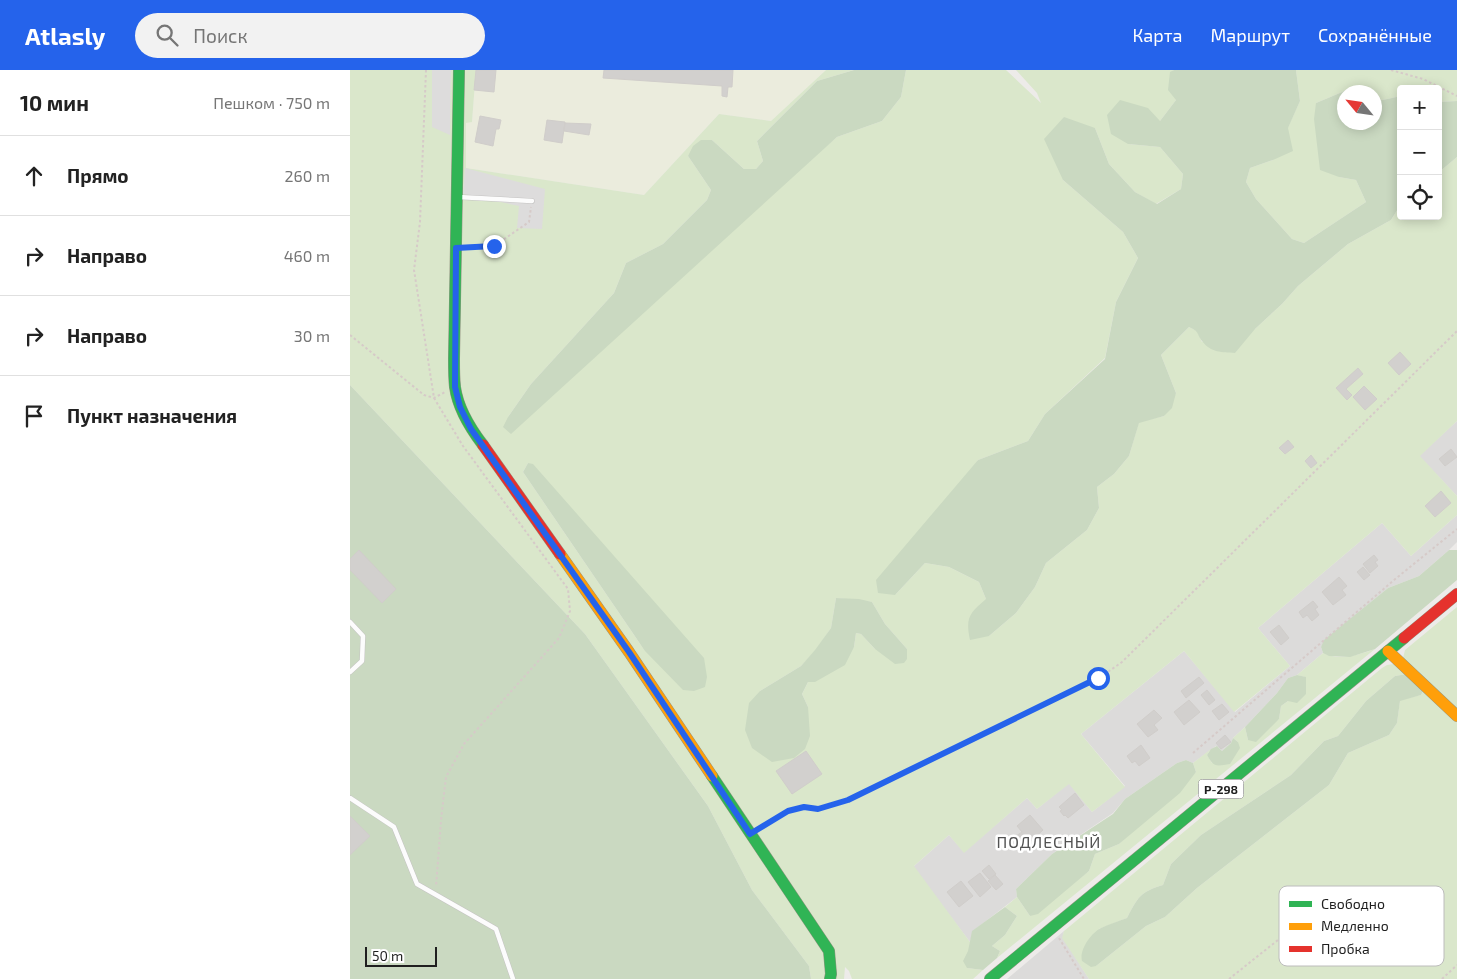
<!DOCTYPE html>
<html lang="ru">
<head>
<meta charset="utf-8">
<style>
  :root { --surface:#fff; --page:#f2f2f2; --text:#222; --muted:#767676; --line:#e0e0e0; --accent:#2563eb }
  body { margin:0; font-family:"Exo 2",sans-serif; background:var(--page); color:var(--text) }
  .controls { position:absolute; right:15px; top:15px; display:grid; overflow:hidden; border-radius:5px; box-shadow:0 2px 12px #0003 }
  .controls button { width:45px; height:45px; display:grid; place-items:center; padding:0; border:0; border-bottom:1px solid var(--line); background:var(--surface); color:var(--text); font:25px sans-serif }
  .compass { position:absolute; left:987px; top:15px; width:45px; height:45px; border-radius:50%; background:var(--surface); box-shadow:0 2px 12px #0003; rotate:299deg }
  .scale { position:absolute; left:15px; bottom:12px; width:72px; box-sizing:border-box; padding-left:5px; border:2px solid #1f1f1f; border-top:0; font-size:14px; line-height:18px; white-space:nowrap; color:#1f1f1f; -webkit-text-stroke:4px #fff; paint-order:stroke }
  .stop { position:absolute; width:15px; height:15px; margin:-11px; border:4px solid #2563eb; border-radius:50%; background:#fff }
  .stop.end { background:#2563eb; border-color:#fff; box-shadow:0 1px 5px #0008 }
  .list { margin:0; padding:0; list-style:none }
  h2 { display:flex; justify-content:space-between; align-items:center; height:65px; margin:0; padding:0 20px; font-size:21px }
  h2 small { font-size:16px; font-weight:400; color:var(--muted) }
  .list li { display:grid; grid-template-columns:32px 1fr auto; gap:15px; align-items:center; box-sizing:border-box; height:80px; padding:0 20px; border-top:1px solid var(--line) }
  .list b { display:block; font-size:19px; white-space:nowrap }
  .list em { font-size:16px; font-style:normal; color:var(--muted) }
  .icon { flex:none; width:28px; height:28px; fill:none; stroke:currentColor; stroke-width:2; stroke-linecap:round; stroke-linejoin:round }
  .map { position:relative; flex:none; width:1107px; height:909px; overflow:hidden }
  header { display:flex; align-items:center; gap:30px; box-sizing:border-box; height:70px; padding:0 25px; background:var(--accent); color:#fff }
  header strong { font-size:24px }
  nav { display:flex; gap:28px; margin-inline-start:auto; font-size:18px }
  .search { width:350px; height:45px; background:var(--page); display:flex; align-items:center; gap:12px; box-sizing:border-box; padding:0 18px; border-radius:28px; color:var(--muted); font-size:19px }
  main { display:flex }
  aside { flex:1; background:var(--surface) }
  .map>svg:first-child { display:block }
  .residential { fill:#dcdbda }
  .farmland { fill:#ebecdd }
  .grass { fill:#dae7cb; fill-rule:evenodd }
  .forest { fill:#cad9c1 }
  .parking { fill:#dddcdc }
  .building { fill:#d2d0ce; stroke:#d0cdca }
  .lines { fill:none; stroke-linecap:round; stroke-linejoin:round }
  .lane-casing { stroke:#c4c3c2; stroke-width:5.5 }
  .fast-casing { stroke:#949583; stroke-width:12 }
  .slow-casing { stroke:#949583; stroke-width:12 }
  .jam-casing { stroke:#949583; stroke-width:12 }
  .path { stroke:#d6cac8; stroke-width:2; stroke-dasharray:2.5 2.5; stroke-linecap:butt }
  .lane { stroke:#fcfcfc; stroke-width:4.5 }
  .fast { stroke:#30b455; stroke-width:11 }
  .slow { stroke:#ff9f0a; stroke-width:11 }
  .jam { stroke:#e5322d; stroke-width:11 }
  .route { stroke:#2563eb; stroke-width:6 }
  .labels { text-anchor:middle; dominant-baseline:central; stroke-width:5; stroke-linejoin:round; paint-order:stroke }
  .shield { fill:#fff; stroke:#626262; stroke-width:1 }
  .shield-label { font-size:12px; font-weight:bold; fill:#1f1f1f }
  .quarter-label { font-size:16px; letter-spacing:1px; fill:#525252; stroke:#fff }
  .key { fill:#fff; stroke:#bcbcbc; stroke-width:1 }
  .key-label { font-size:14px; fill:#1f1f1f }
</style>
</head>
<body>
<header>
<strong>Atlasly</strong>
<div class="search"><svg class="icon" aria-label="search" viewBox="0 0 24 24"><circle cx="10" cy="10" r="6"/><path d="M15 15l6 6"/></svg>Поиск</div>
<nav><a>Карта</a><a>Маршрут</a><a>Сохранённые</a></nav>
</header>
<main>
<aside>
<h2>10 мин<small>Пешком · 750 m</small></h2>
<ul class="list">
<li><svg class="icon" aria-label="ahead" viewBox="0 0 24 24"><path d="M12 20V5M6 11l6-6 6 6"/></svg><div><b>Прямо</b></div><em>260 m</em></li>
<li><svg class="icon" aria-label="right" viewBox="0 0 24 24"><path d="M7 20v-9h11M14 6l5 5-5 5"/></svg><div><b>Направо</b></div><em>460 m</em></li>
<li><svg class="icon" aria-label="right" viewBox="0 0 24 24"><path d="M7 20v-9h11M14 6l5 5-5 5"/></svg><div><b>Направо</b></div><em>30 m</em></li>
<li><svg class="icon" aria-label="arrive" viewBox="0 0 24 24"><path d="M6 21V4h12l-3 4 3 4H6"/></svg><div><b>Пункт назначения</b></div></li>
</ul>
</aside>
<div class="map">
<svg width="1107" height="909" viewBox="0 0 1107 909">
  <rect width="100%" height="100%" fill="#edebe9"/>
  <path class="residential" d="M1107,351V426L1069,386Z
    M1107,445V472L1099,480L1069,506L1038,518L975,570L971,577L973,583L947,605L938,608L927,623L895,657L883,668L881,673L872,681L866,676L843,693L836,690L827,693L775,729L763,743L702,784L666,819L667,827L623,861L620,872L563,797L599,765L614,782L677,728L687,739L719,713L742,742L775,716L731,664L834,581L885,642L940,596L908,558L1032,453L1061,486Z
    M714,861L713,868L739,909H657Z"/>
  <path class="farmland" d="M126,0H476L421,51L369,44L294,125L116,98V52H122Z"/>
  <path class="grass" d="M0,0H126L122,52L116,53V98L294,125L369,44L421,51L476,0H504L467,11L407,71L413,91L406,99H394L362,70L338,86L361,120L357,130L313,174L276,193L264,223L181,314L158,347L487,67L532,51L551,27L556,0H656L691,33L687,23L666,0H824L820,3L826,30L810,51L778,74L810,77L833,104L831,119L806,134L785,122L759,94L745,58L713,110L773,162L788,188L766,232L755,288L695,344L678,371L628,390L545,525L575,493L599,497L629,512L636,529L639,566L666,543L685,517L696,493L737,460L749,438L747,417L764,404L779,386L789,352L814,346L826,323L811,285L839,257L847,261L852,272L905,259L932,234L948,216L998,174L1041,150L1051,134V146H1088V103L1107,87V351L1070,386L1107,426V445L1061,486L1032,453L908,558L940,596L884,642L834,581L731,664L775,717L742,742L719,714L687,739L677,728L614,783L599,765L564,796L620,872L617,898L633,900L623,909H502L499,901L495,897L494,909H461L459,896L402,820L358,736L235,564L0,315ZM178,393L295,581L173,402ZM486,528L522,532L535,554L557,579H525L511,564L506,563L504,577L458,612L452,624L458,637L410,621L451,596L466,580L481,558Z
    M946,0H1107V31L1088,32V19H1051V26L1028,31L1025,30L1024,22H1004L997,20L966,33L989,107L1006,110L1016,132L954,173L942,169L906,129L896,112L900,98L923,90L950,31Z
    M1107,537V641L1053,588L1055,580Z
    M1025,579L647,888L650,881L642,876L655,865L667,846L655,837L667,827L680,846L739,801L745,784L769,774L846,702L843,693L861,679L857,685L862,693L888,672L883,668L895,657L898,670L929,649L931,636L938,631L955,607L947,605L973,583C990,591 1007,585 1025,579Z
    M1044,594L1057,604L1045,606L1016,631L988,666L974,671L941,705L851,765L821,794L813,815C790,822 788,827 777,848L749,859L746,896L796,856L815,847L847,818L979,715L998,683L1039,665L1047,653L1050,630L1071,625L1074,619L1107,652V909H739L712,868L714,861L1032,598L1037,595Z"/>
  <path class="forest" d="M504,0H556L551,27L532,51L487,67L161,364L153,357L158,347L181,314L264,223L276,193L313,174L357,130L361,120L338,86L343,76L351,70H362L394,99H406L413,91L407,71L467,11Z
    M824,0H946L950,31L938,58L943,81L923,90L900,98L896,112L906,129L942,169L954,173L1016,132L1006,110L989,107L970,100L964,49L966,33L997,20L1004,22H994V52H1024L1025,30L1028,31L1051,26V134L1041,150L998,174L948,216L932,234L905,259L885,283C872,282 861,283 852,271C846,263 850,262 839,257L811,285L826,323L822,338L814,346L789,353L779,386L764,404L747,417L749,438L737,460L696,493L685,517L666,543L639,566L620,570C615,547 620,543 636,529L629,512L599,497L575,493L545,525L528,523L526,510L628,390L678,371L695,344L755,289L766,232L788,188L773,162L713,110L694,69L714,47L745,58L759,94L785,122L807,134L831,119L833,104L810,77L778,74L761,64L757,45L770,30L798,38L810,51L826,30L818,20L820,2Z
    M1107,31V87L1088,103V32Z
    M0,315L235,564L358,736L402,820L459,896L461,909H0Z
    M178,393L183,394L354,588L357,607L355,617L344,621L333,620L295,581L173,402Z
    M1099,480H1107V510L1025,579L1000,587L979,586L973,583L971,577L974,570L1038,518L1069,506Z
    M486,528L509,529L522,532L535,554L557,579V589L554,593L545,594L525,579L511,564L506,563L504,577L495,595L465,612H458L452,624L458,637L460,666L455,679L444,688L422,692L402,678L395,660L399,633L410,621L451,596L465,580L481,558Z
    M1057,604L1074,619L1071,625L1050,631L1047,653L1039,665L998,683L979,715L847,818L815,847L796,856L746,896L741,897L732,891C729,880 741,863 751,858C759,854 769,851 777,848C788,827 790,822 813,815L821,794L851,765L941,705L974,671L988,666L1016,631L1045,606Z
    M947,605L956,607V624L947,633L938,631L931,636L929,649L906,672L898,670L895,657L927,623L938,608Z
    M883,668L888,672L890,678L880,694C867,696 864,698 857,685L861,679L867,676L872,681L881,673Z
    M836,690L843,693L846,702L830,723L769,774L745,784L739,801L688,844L680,846L667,827L666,819L702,784L763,744L775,729L827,693Z
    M655,837L667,846L655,865L642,876L650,881L647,888L633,900L617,898L613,891L618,881L622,861Z"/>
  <path class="parking" d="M82,0H101L100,65L82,57Z
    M115,98L195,119L192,159L167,158L169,136L113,124Z"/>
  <path class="building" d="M126,0H146L144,22L124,20Z
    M254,0H383L382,17H378L377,27L372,26V16L253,8Z
    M130,46L151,50L149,59H146L143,76L125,72Z
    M197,50L215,52L212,73L194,70Z
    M215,53L241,54L239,65L214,61Z
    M1050,282L1061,294L1049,305L1038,293Z
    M1008,298L1013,304L996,319L1002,325L997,330L986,318Z
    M1014,316L1027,329L1015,340L1003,327Z
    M938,370L944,377L935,384L929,378Z
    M1101,379L1107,387L1095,396L1089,389Z
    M961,385L967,393L961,398L955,391Z
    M1091,421L1101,433L1085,447L1075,436Z
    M9,480L46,519L32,533L0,500V489Z
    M1024,485L1028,490L1025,492L1028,496L1020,503L1013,494Z
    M1013,497L1020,505L1014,510L1007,502Z
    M989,507L997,516L992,520L996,525L983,535L972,522Z
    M963,531L968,537L965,539L969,545L962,551L957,545L953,548L949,542Z
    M929,555L939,568L931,575L920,562Z
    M849,607L854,613L836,628L831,621Z
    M857,620L865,630L859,635L851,625Z
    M839,630L850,642L834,655L824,642Z
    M872,634L879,642L869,650L862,641Z
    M804,640L812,648L804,655L808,660L798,667L787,654Z
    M875,665L881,672L871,679L866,673Z
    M791,675L800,688L789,696L785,691L782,693L777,686Z
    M456,681L472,704L442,724L426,701Z
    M725,723L734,735L718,748L715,745L714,746L710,741L712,740L709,737Z
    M680,745L693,760L680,772L678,769L673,773L666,766L672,762L667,756Z
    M0,746L20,766L0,785Z
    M639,795L646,804L639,809L632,801Z
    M630,803L641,817L630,827L618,812Z
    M645,805L653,814L646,820L638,811Z
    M611,811L623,826L609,837L597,822Z"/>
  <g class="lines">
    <defs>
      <path id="lane" d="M108,127L182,131
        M0,552L13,566L12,591L0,602
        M0,728L44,757L67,814L146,859L163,909"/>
      <path id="fast" d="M109,0L104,289C104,298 104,308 105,317C108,339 120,358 133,375
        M362,706L479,881L481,904L480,909
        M640,909L1054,568"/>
      <path id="slow" d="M210,484L279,582L362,706
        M1038,581L1107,646"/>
      <path id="jam" d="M133,375L210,484
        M1054,568L1107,524"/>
    </defs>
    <use href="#lane" class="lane-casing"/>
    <use href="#fast" class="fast-casing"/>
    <use href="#slow" class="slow-casing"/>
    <use href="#jam" class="jam-casing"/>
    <path class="path" d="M76,0L70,152L64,200L84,328L113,376L218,519L220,541L209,568L114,674L96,707L91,750L86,817
      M1041,0L1073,9L1107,26
      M116,177L144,176L179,152L181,137
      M0,265L74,325L84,328L95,322
      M843,683L1044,510L1107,459
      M410,758L438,741L454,737L468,739L498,730L748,609L772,592L1107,261
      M709,868L734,909
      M879,909L928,870
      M1092,909L1107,895"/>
    <use href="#lane" class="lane"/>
    <use href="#fast" class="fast"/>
    <use href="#slow" class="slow"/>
    <use href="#jam" class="jam"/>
  </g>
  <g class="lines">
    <path class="route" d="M144,176L106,178L105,317L110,337L121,359L279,582L400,764L438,741L454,737L468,739L498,730L748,608"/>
  </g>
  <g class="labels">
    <rect class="shield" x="848.5" y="709.5" width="45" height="19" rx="4"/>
    <g class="shield-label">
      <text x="871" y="719">Р-298</text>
    </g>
    <g class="quarter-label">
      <text x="699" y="771">ПОДЛЕСНЫЙ</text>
    </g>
  </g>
  <rect x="929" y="816" width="165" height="80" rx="8" class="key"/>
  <rect x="939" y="831" width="23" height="6" fill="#30b455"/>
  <rect x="939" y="853" width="23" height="7" fill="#ff9f0a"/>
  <rect x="939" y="876" width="23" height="6" fill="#e5322d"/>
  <g class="key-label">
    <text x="971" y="839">Свободно</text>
    <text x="971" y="861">Медленно</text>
    <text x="971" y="884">Пробка</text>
  </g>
</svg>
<div class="controls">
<button>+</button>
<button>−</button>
<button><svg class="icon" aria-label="locate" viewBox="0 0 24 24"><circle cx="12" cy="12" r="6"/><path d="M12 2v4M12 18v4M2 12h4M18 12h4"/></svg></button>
</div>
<svg class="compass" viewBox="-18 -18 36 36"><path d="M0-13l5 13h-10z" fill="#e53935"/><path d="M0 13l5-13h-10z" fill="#767676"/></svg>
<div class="scale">50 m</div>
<div class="stop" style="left:748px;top:608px"></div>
<div class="stop end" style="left:144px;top:176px"></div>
</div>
</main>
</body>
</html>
